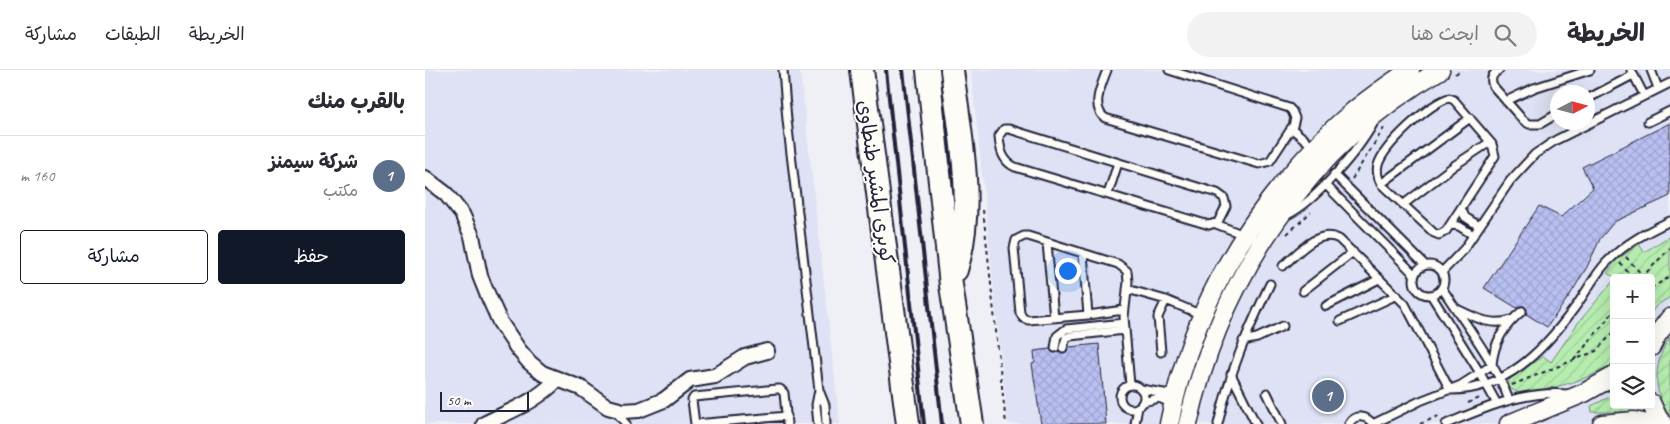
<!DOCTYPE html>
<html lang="ar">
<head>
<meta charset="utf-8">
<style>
  :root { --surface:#fff; --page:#f2f2f3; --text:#2b2b33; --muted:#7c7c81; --line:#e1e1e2; --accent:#111827 }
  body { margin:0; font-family:Caveat,"Playpen Sans Arabic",sans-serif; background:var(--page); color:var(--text); direction:rtl }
  .controls { position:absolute; right:15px; bottom:15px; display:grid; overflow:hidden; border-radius:5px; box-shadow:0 5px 20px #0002 }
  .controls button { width:45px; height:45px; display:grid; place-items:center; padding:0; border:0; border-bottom:1px solid var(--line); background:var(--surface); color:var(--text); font:25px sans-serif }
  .compass { position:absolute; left:1125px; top:15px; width:45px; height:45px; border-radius:50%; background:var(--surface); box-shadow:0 5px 20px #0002; rotate:84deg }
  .scale { position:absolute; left:15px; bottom:12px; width:89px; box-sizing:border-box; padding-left:5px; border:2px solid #22223b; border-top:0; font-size:14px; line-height:18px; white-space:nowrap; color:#22223b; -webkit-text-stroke:4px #fdfcf7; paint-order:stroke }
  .you { position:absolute; left:642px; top:200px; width:18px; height:18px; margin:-12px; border:4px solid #fff; border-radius:50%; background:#1a73e8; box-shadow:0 0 0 8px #1a73e833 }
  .badge { display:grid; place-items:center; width:32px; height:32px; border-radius:50%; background:var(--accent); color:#fff; font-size:16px; font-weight:700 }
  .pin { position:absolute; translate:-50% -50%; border:2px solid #fff; box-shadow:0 1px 5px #0006 }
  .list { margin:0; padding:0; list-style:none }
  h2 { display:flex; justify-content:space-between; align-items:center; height:65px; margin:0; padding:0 20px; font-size:21px }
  h2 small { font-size:16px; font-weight:400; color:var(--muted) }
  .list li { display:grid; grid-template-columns:32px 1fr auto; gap:15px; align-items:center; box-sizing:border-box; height:80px; padding:0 20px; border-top:1px solid var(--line) }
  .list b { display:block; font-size:19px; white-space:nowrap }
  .list p { margin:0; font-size:16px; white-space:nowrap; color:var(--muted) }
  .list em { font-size:16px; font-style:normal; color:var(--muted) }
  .actions { display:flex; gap:10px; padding:15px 20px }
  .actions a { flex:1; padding:11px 0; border:1px solid var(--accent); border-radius:5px; text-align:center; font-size:18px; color:var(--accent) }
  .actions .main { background:var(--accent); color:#fff }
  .icon { flex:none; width:28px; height:28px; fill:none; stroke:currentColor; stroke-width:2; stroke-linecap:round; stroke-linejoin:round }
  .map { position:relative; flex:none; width:1245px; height:354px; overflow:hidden; direction:ltr }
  header { display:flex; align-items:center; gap:30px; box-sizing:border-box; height:70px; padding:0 25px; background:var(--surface); border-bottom:1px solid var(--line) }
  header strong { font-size:24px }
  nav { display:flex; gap:28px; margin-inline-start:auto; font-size:18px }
  .search { width:350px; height:45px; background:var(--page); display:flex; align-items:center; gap:12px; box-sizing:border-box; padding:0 18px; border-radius:28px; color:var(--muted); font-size:19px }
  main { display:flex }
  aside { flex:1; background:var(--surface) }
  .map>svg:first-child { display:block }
  .built { fill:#dfe2f4; fill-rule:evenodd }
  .garden { fill:url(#garden-furrows); stroke:#6c8875 }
  .building { fill:url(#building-cross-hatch); stroke:#22223b }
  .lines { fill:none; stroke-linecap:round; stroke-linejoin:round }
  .service-casing { stroke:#22223b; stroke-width:11 }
  .minor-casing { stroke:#22223b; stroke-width:18 }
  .tertiary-casing { stroke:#22223b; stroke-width:21 }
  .trunk-casing { stroke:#22223b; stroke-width:26 }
  .path { stroke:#22223b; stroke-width:2; stroke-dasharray:4 4; stroke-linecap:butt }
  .service { stroke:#fdfcf7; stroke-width:7 }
  .minor { stroke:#fdfcf7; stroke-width:14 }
  .tertiary { stroke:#fdfcf7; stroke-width:18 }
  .trunk { stroke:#fdfcf7; stroke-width:22 }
  .rail { stroke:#22223b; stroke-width:4 }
  .labels { text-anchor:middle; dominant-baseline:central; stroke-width:4; stroke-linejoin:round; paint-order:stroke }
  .street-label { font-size:20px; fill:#22223b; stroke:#fdfcf7 }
</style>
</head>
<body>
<header>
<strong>الخريطة</strong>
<div class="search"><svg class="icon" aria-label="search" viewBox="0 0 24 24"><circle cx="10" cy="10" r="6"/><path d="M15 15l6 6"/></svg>ابحث هنا</div>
<nav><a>الخريطة</a><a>الطبقات</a><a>مشاركة</a></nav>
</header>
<main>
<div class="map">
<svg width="1245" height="354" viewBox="0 0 1245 354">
  <defs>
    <pattern id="garden-furrows" width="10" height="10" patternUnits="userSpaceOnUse" patternTransform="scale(1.25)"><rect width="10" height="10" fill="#b6edaf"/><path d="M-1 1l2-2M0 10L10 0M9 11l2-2" fill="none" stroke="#9ccb97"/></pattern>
    <pattern id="building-cross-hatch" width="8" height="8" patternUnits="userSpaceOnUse" patternTransform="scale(1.25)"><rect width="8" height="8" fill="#b9c0f1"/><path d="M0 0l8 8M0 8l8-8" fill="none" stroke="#9fa5d0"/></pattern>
  </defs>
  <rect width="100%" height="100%" fill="#eff0f6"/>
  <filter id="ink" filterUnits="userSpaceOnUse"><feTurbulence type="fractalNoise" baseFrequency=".02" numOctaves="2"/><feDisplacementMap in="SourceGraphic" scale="10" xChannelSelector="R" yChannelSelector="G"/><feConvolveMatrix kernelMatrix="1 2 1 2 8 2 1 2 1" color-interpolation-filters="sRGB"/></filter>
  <g filter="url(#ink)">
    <path class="built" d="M0,0H375L415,354H0Z
      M546,0H1245V354H583ZM1132,22H1162V52H1132ZM1189,208H1226V335H1189Z"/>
    <path class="garden" d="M1245,166V227L1231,236L1226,243V208H1191L1182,203L1192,190L1214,174L1219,182Z
      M1189,210V294C1158,312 1128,319 1093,323L1085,318L1083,312L1085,309L1118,286L1126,292L1153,253Z
      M1245,267V345C1226,323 1229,290 1245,267Z
      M1189,325V335H1205V342H1167L1166,336Z"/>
    <path class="building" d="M1245,53V126L1189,152L1175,169L1162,197L1145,225L1122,257L1101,244L1102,239L1099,236H1095L1092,238L1059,218L1114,136L1136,147L1168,118L1157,97Z
      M674,274L681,354H616L607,294L610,293L609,281L625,279L629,283L634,281L639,283L642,281L644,277Z"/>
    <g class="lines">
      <defs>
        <path id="service" d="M358,0L362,50L394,320L391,335L393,354
          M682,0C677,14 665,37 680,48L834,94L845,91L868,56L870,48L867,41L864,38L744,0
          M1074,0C1067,4 1065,9 1068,16L1098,50L1104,54H1115L1132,44
          M1206,0L1219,25
          M1226,0L1233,18
          M1024,28L1029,30L1067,74L1070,86L1021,161L1014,165L1009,163L956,114C953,108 951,102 953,95C959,75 1004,34 1024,28Z
          M1162,29L1208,5
          M1081,31L1109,18L1165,0
          M1223,52L1245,41
          M866,58L889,77
          M579,59H584L792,123L799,128L801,136L793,152L784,155L590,97C577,91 575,79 574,66Z
          M909,104L1000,195
          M900,114L989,204
          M956,114L1045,48
          M683,124L693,93
          M979,134L1030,95L1065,72
          M1036,138L1040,147L1054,156
          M862,145C889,133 933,81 948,54
          M791,154L819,165
          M1025,155L1034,156L1048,165
          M622,173L629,248
          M658,184L663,245
          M989 210a15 15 0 1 1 30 0a15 15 0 1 1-30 0Z
          M858,196C873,183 893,158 914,169L980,234L1025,320
          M1017,202L1039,179L1085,111L1110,84L1131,70L1245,13
          M1017,218C1040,254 1069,290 1084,330
          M702,219L741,230L777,245
          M878,221L928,182
          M1006,225L1055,303L1072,334
          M901,236L954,209
          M1030,238C1049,247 1066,257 1086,250
          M699,240L663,245L603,250L598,248L595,243L589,178L591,170L599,166H603L693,194L702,201L703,212L699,247L705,315
          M915,251L972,225
          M818,271L832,268L858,256
          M630,278L632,266L641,259L699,253
          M638,278L641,268L645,266L700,260
          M736,282L733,247L741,230
          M806,304L831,354
          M695 327a12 12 0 1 1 24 0a12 12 0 1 1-24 0Z
          M716,319L750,325
          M394,320L400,335L401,354
          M1025,320C1079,321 1118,281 1148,240C1160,225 1168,207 1181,193C1199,174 1222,162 1245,151
          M842,323L857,354
          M718,332L734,328L748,334
          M190,341L201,354
          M270,354L267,330L269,327L352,319H355L359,323L362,354
          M270,354L362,346
          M710,354L713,337
          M793,354C805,301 822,262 845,214
          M924,354C930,344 941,345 948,354L995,331L1036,315L1067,295C1069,272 1079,256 1097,241
          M1021,354C1060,338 1099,320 1143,324"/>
        <path id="minor" d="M0,108L21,124L37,144L47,166L55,206L61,221L75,252L93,279L104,292L117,303L156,318L183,337L198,341L214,340L239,330L265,310L290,306L320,287L342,281
          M59,354C89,339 109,333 133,309"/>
        <path id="tertiary" d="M1226,277L1232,265L1245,248
          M1226,333L1233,348L1238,354
          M744,354C763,256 807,170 873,96C889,78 906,60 924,45C943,28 965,14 985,0
          M763,354C796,206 883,76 1015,0
          M1084,354L1159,323L1189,306
          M1177,354L1209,351L1223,354"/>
        <path id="trunk" d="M437,0L483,354
          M503,0L526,215L547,354
          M527,0C535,65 551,135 531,200"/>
      </defs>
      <use href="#service" class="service-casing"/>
      <use href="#minor" class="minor-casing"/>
      <use href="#tertiary" class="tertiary-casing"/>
      <use href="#trunk" class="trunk-casing"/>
      <path class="path" d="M1030,4L1037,0
        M927,109L959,58
        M558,140L581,354
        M862,164L886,142
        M1201,187L1220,208
        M1195,193L1208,208
        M1216,208L1245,178
        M1226,218L1245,207
        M1149,290L1189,241
        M1087,315L1171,281L1189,262
        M1043,333L1057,327
        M995,354L1016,345"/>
      <use href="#service" class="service"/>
      <use href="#minor" class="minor"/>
      <use href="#tertiary" class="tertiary"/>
      <use href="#trunk" class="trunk"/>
      <path class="rail" d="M461,0L499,354
        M478,0L517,354"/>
    </g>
  </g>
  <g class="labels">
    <g class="street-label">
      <text transform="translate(451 112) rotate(82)">كوبرى المشير طنطاوى</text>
    </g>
  </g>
</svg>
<div class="controls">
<button>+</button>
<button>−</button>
<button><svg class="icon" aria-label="layers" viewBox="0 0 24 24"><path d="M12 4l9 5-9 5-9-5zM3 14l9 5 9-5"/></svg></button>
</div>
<svg class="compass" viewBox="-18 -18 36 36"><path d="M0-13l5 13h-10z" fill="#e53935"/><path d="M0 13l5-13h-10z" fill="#7c7c81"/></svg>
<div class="scale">50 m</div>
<div class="you"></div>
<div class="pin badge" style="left:903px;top:326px;background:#5c6f8a">1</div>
</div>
<aside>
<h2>بالقرب منك<small></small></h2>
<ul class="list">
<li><span class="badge" style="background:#5c6f8a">1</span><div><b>شركة سيمنز</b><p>مكتب</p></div><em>160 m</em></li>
</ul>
<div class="actions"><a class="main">حفظ</a><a>مشاركة</a></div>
</aside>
</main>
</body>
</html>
